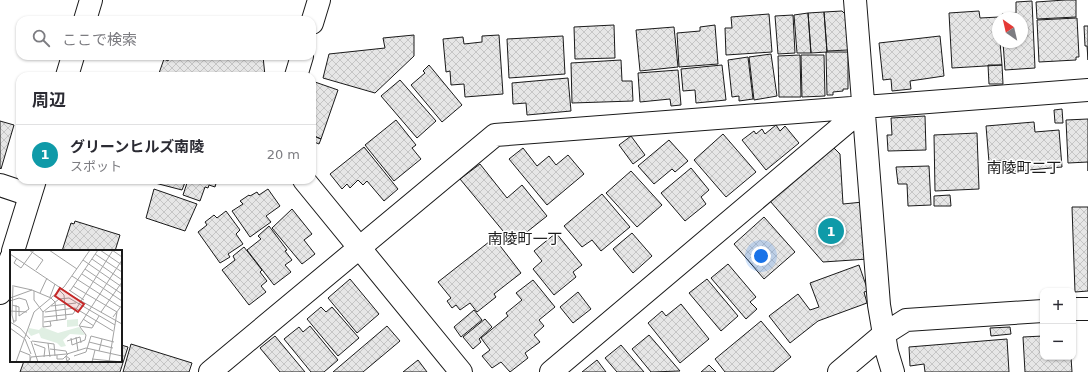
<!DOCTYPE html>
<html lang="ja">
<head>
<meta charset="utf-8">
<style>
  :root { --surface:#fff; --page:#f7f7f7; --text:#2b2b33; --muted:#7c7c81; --line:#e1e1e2; --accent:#c62828 }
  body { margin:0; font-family:"DejaVu Sans","Noto Sans JP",sans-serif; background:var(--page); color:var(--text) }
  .controls { position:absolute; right:12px; bottom:12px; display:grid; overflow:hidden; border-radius:8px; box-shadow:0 1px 3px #0004 }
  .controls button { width:36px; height:36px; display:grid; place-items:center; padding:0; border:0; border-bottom:1px solid var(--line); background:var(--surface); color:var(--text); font:20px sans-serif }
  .compass { position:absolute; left:992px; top:12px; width:36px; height:36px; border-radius:50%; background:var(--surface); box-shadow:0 1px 3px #0004; rotate:326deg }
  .you { position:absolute; left:761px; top:256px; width:14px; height:14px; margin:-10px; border:3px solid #fff; border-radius:50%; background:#1a73e8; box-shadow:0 0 0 6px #1a73e833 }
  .badge { display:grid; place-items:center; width:26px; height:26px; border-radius:50%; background:var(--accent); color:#fff; font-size:13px; font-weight:700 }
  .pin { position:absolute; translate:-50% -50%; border:2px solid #fff; box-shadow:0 1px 4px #0006 }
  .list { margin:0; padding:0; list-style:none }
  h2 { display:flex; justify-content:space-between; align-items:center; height:52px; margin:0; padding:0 16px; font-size:17px }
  h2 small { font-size:13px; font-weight:400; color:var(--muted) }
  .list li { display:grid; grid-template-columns:26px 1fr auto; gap:12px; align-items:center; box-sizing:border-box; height:60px; padding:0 16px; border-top:1px solid var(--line) }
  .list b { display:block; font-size:15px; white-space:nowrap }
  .list p { margin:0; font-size:13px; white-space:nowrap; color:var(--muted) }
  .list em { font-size:13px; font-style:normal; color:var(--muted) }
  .icon { flex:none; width:22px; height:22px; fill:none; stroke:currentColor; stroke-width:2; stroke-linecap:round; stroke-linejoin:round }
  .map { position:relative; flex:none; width:1088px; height:372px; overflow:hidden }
  .search { position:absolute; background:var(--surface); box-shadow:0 1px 3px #0004; left:16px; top:16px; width:300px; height:44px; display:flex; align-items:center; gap:10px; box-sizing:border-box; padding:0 14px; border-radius:12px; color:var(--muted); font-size:15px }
  .panel { position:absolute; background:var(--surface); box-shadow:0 1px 3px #0004; left:16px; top:72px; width:300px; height:112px; border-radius:12px }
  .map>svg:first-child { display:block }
  .building { fill:url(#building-cross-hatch); stroke:#1a1a1a }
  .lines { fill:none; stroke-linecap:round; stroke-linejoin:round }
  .minor-casing { stroke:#1a1a1a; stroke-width:24 }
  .major-casing { stroke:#1a1a1a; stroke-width:24 }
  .minor { stroke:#fff; stroke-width:22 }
  .major { stroke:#fff; stroke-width:22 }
  .labels { text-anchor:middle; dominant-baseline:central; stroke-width:3; stroke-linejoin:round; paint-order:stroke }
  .neighbourhood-label { font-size:15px; fill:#1a1a1a; stroke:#fff }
  .inset-road { fill:none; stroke:#a3a3a3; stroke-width:1 }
  .view { fill:#c62828; fill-opacity:0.15; stroke:#c62828; stroke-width:2 }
  .inset-edge { fill:none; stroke:#1a1a1a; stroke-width:2 }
</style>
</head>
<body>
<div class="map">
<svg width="1088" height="372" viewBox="0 0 1088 372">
  <defs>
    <pattern id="building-cross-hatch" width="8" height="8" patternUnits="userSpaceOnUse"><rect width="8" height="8" fill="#e6e6e6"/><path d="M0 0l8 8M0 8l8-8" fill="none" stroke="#c5c5c5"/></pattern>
  </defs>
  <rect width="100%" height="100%" fill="#fff"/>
  <path class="building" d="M1065,0H1076V17L1037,19L1036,2Z
    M1032,1L1035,68L1005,70L1003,42H1022V18H1002V14L1016,13V2Z
    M842,11L846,15L848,50L827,51L824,12Z
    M979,11L980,18L999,17L998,42H1000L1002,65L952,68L949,13Z
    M824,12L827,52L811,53L808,13Z
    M808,13L811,53H797L794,15Z
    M769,14L772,52L726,55L725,28H732L731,17Z
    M793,15L795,53L778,54L775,16Z
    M1077,18L1079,57H1076V60L1039,62L1037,20Z
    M614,25L615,58L575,59L574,27Z
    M715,25L718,64L679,67L677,33L700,31V27Z
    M1084,26H1088V60L1087,46H1085Z
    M674,27L678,67L640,71L636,30Z
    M414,35V56L375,93L323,78L329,54L385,48L383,38Z
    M499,35L503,94L465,97L464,84L451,85L450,71L446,72L443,39L463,37L464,44L482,42V36Z
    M563,36L565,74L509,78L507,39Z
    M940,36L944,76L910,81L911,89L892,91L891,79L883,80L879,43Z
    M826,52H848V89H843V91L833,92V95H827Z
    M771,54L777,96L754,100L749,57Z
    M800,55L801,97H779L778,56Z
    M801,55H824L825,96L802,97Z
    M170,56H263L265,76H158L164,59L168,61Z
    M748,57L753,99L739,101V96L732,97L728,60Z
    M621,60L622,81H632L633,101L572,103L571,63Z
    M429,65L462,105L442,122L411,85L425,73L423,71Z
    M722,65L726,100L696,103L695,90L683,91L681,69Z
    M988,65H1002L1003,84H989Z
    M678,70L681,105L671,106L670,99L640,102L638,73Z
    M568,78L571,111L527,115L526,103L513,104L512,83Z
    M400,80L436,121L417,138L381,96Z
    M312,81L338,90L321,139L312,135Z
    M1062,109L1063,123H1055L1054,110Z
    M925,116L926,150L888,151L887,135H892L891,118Z
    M1088,119V171V162L1068,163L1066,120Z
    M396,120L416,145L412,148L421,159L394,181L365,145Z
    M0,121L14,125L1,169L0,168Z
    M1034,122L1035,132L1059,130L1062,167L1007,172L1005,160L989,162L986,126Z
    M776,125L780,131L785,126L799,143L766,170L742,140L754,131L756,134L762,129L765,134Z
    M977,133L979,189L935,191L934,135Z
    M723,134L756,172L726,197L694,160Z
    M312,135L321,139L319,144L312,141Z
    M631,136L645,155L633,164L619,145Z
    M669,140L688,161L675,172L672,169L654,184L638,166Z
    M364,147L398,189L384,201L367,181L363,185L358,180L350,188L347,184L342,189L330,174Z
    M833,147L840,154L843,204L863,202L868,259L823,262L770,201Z
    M523,148L537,166L549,156L556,165L568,155L584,174L547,205L509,159Z
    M480,164L507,198L522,185L547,216L513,243L460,179Z
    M929,166L931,205L908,206L907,184H898L896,167Z
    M691,168L709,190L701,197L706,204L685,221L661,193Z
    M631,171L662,205L637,227L606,193Z
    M156,180H186L182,190L155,183Z
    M188,180H217L215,187L209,185L208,188L205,187L200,201L183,195Z
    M154,189L197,204L185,231L146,218Z
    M268,189L280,206L266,216L271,222L250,237L232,211L243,204L240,201L249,195L250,196L257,192L259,195Z
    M602,194L630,227L601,251L592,240L582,247L564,226Z
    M950,195L951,206H934V196Z
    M1072,207H1088V291L1075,292Z
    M292,209L312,234L304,240L315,254L302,264L272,228Z
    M226,211L240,230L236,234L243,244L228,254L230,257L220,263L198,232L207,225L205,222L214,215L217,218Z
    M764,217L795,252L764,279L734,244Z
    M75,221L120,235L115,251H62L71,223L74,224Z
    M269,226L287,250L285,251L292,260L285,265L291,272L274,285L247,250L261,239L258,236Z
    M556,233L582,265L573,272L576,277L554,295L533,269L542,261L534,251Z
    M632,233L652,256L633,273L613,249Z
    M494,238L521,273L494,294L496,297L477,312L470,303L460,310L456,305L452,308L447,301L451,298L438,282Z
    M244,247L262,270L260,272L267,281L261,286L266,292L249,305L222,270L235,260L233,256Z
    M728,264L756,297L750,302L757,309L746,319L711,278Z
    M859,265L868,291L864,292L867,303L818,321L790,343L769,316L798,294L810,310L819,307L810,283Z
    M350,279L379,314L357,333L328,298Z
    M707,279L738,316L721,331L689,293Z
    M533,280L555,307L539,320L544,326L534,335L540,342L525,353L528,358L510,372L501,362L492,368L482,356L490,350L481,338L508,316L506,313L522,300L516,293Z
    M578,292L591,309L573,323L560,307Z
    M681,304L709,339L680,363L648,323L662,311L666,316Z
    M321,307L326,312L332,307L359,338L338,356L307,319Z
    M474,310L482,320L461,337L454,327Z
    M485,319L492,327L479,339L481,342L473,349L463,337Z
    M761,321L791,357L773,372H725L715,359Z
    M310,326L338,360L324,372H311L284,339L299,327L303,332Z
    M387,326L400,341L363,372H333Z
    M1010,327L1011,334L991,336L990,328Z
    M649,335L680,371L651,372L632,349Z
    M275,336L305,372H280L260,348Z
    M1043,336V357H1071L1072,372H1025L1023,337Z
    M1007,339L1009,372H925L924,364L910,366L909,347Z
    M131,344L192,363L189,372H123Z
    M121,345L128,347L120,372H20L24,361H121Z
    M621,345L644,372H617L605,358Z
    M418,360L427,372H403Z
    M597,360L606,372H582Z
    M709,365L716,372H701Z"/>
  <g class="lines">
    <defs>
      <path id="minor" d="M855,0L879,305L887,352L893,372
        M312,23L319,0
        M296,76L302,56
        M304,180L461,372
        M0,185L30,195
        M1073,309H1088
        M210,372L495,135L1088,90
        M551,372L865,107
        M839,372L884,334L906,320L1043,311"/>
      <path id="major" d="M85,20L91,0
        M67,76L73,56
        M13,251L35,180
        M0,293L11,258"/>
    </defs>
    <use href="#minor" class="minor-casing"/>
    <use href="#major" class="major-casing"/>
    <use href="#minor" class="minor"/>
    <use href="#major" class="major"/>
  </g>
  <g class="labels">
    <g class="neighbourhood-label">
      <text x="1024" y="168">南陵町二丁</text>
      <text x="525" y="239">南陵町一丁</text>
    </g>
  </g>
  <g transform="translate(10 250)">
    <rect width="112" height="112" fill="#fff"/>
    <path d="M32,77L48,83L69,77L75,85L60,84L53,90L56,96L51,97L47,93L31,88L29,83L21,86L18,82L19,78L29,80Z" fill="#e0efe3"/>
    <path d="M68,69V76L57,77V70Z" fill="#e0efe3"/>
    <path class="inset-road" d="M19,0L33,10L26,20M39,0L67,19M90,0L112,15M102,0L112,7M0,4L64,47L112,74M85,4L112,22M7,8L4,13L11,18L24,0M82,9L112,30M73,10L112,37M75,19L112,44M72,24L112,51M62,26L110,57M3,35L2,65L4,73M4,36L22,40M63,36L107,62M59,40L74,50M24,41V50L33,62V77L41,76L40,71M60,41L88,0M30,43L37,28M40,47L45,34M0,48L22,40L41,48M41,48L45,52L47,71M0,51L9,48L16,50L19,59L9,66V57L2,55M41,56L66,53M0,61L17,62M33,62L49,49L59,48L105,75M35,62L65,58L103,81M91,62L112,32M34,67L63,64L103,0M103,67L112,55M73,69L84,76M3,71H6V55M0,72L10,78L20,89M34,72L56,69L54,45L50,41M69,76L112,10M69,76L82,78L89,66M0,78L15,89L21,104M66,87L68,101M61,88L62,95L75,90L76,85L70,77M21,91L28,112M22,91L44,94L45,106M57,91L70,87L71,93M79,92L103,98M38,93L40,107M24,94L35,98L34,107M40,99L56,101L57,104M10,101L20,105V111L21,107L57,104L76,98L112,106M89,101L92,89M47,105V109H53L59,103M64,106L76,102L81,86L104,92M56,107L57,111L60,109L56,106M82,109L112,112M6,112L24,62L54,37L80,0M82,112L85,100M99,112L107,62"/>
    <path class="view" d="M50,38L74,54L68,62L45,46Z"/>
    <rect width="112" height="112" class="inset-edge"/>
  </g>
</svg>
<div class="controls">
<button>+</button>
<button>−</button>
</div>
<svg class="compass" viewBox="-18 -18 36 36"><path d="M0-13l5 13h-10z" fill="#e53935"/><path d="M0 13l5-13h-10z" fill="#7c7c81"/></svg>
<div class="you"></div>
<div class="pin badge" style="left:831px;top:231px;background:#0f9aa8">1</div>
<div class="search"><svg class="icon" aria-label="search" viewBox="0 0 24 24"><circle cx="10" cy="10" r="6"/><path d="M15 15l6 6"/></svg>ここで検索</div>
<section class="panel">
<h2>周辺<small></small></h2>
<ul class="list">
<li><span class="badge" style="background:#0f9aa8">1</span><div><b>グリーンヒルズ南陵</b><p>スポット</p></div><em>20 m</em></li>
</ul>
</section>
</div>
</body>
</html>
